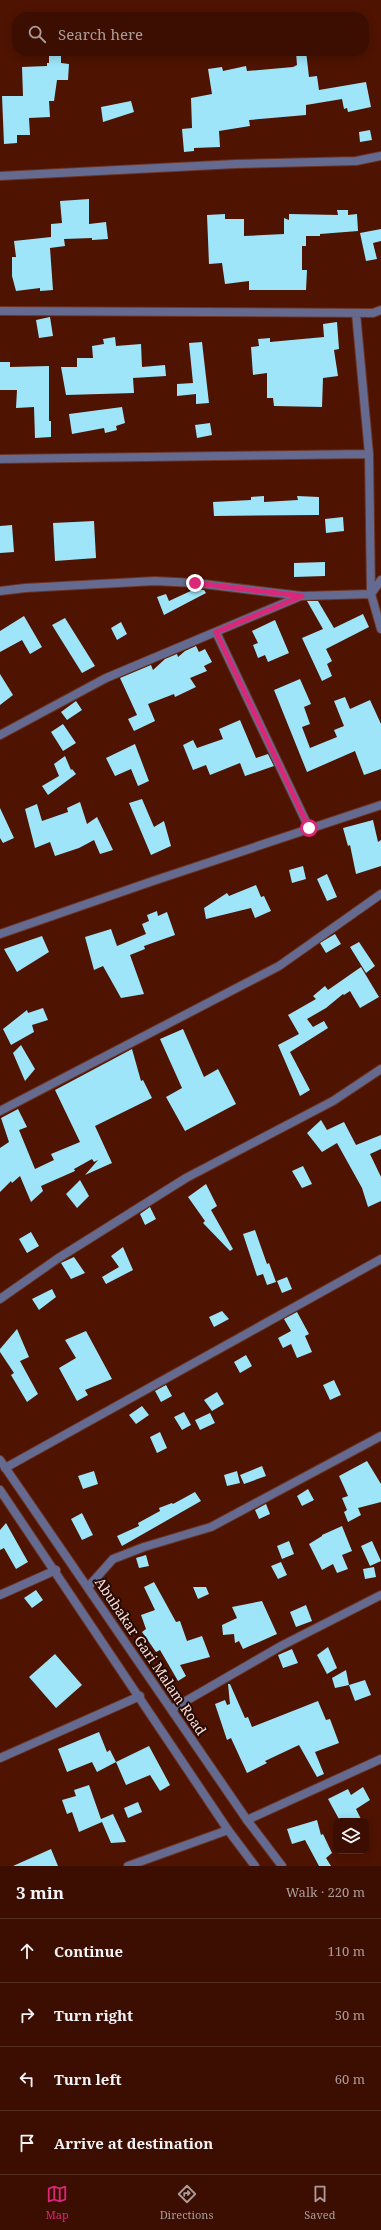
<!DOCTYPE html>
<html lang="en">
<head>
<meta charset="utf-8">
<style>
  :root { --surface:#3b0e01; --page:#461c10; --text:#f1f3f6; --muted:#ac9c99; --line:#542e23; --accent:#db2777 }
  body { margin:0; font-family:"Noto Serif",serif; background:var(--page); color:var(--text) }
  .controls { position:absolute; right:12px; bottom:12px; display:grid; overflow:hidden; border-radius:8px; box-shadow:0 2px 10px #0003 }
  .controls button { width:36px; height:36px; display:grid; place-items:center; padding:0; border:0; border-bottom:1px solid var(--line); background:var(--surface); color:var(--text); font:20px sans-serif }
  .stop { position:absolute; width:12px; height:12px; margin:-9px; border:3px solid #db2777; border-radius:50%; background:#fff }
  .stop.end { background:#db2777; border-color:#fff; box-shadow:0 1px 4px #0008 }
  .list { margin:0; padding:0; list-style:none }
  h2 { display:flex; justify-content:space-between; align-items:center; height:52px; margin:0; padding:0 16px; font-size:17px }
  h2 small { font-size:13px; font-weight:400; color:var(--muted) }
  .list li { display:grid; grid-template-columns:26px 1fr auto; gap:12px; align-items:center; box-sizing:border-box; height:64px; padding:0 16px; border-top:1px solid var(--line) }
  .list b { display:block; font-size:15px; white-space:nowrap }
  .list em { font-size:13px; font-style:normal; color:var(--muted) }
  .icon { flex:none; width:22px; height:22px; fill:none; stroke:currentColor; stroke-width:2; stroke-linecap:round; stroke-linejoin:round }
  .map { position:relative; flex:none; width:381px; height:1866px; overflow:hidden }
  .search { position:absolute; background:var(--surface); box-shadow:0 2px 10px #0003; left:12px; right:12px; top:12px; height:44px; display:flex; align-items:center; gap:10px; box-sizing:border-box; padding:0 14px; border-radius:16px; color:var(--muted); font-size:15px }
  .sheet { height:308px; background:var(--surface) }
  nav { display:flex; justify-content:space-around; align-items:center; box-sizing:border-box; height:56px; border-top:1px solid var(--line); background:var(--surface); font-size:11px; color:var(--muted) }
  nav a { display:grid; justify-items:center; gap:2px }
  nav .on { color:var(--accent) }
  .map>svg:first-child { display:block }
  .building { fill:#9ee5f9 }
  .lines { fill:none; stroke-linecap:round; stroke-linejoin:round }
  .minor-casing { stroke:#6b3322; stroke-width:10 }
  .tertiary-casing { stroke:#6b3322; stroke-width:10 }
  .minor { stroke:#656b90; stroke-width:8 }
  .tertiary { stroke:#656b90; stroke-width:8 }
  .route { stroke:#db2777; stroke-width:5 }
  .labels { text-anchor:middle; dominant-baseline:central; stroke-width:4; stroke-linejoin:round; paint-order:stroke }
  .street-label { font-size:14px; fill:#fbdbd2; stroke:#240a04 }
</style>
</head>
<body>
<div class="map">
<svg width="381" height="1866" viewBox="0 0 381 1866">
  <rect width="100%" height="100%" fill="#4f1301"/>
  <path class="building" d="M306,51L309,77L317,76L319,90L366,82L371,107L348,112L347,108L344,109L342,99L306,105V115L249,120L250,126L219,131L220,147L194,148V151L184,152L182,129L192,128L191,98L212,94L208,69L222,67L223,71L246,66L247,71L293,67L297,65L296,52Z
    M61,52V63L69,64L68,80H57L54,101H49L50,117L29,118L30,135H17V143L4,144L2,96H23L22,67L47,66V63H49V53Z
    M131,101L134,112L103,122L101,107Z
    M370,130L372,140L360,142L359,132Z
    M89,199V224L106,222L108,239L92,240V238L64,239L65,246L50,248L53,290L40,291V288L16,291L12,276V257H16L14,241L51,237V224L62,223L60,201Z
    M337,210H348V215L357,214L358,231L320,234V236H306V246H302V270H307L306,290H249V281L225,284L222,263L209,264L207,215L225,214V219H244V236L284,234V218L289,220V214L338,215Z
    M381,229V241L373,243L377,259L366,261L360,233Z
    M50,317L53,336L39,338L36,320Z
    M337,322L339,349L334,350L338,376L323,378L322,407L274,406L273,398H267V373L253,375L251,347L259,346L258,339L270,338V342L324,337L323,324Z
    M115,337L116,346L141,344L142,367L165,365L166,376L133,378L134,393L66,395L61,367H77V358H93L92,346L104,344L103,339Z
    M202,342L209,403L196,404V394L177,396V384L193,383L189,343Z
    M0,362H10V367L49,366V421H51V437L35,438L34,407L16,408L17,390H0Z
    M122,407L125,423L116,426L117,430L105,433L104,428L72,434L69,414Z
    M210,423L212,435L197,438L195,425Z
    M264,496V502L298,500L297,496L319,497V515L214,516L213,502L251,500V497Z
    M343,517L344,531L326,533L325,519Z
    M94,521L96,558L55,561L53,523Z
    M12,525L14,552L0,553V526Z
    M325,562V576L294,577V563Z
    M195,589L204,590L206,593L164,615L157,597L166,594L169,601Z
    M307,601H318L334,628L363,614L369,627L326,649L332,661L327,664L332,676L322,681L302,638L323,629Z
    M24,616L42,647L30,654L22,640L0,652V631Z
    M65,618L95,666L82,673L52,625Z
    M275,620L289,653L268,662L265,655L258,658L253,645L258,643L252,631Z
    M121,622L127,634L117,640L111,628Z
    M196,646L199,652L205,649L212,662L204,666L207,671L190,678L196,687L175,697L174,694L148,704L155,721L134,731L128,719L137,715L120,678L151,665L153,670L165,659L177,654L178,657L185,651Z
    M0,674L13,695L0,705Z
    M300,679L311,704L304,707L310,724L302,727L310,748L337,737L334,730L344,726L334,701L345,697L350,709L370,700L381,724V769L364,775L355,751L307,772L274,690Z
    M76,701L82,710L67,720L61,712Z
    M240,720L256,758L268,754L274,766L245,776L240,763L210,775L206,765L193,770L183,745L193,740L197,748L223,739L219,729Z
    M63,724L76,743L63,751L51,732Z
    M135,744L149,781L138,786L131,769L115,776L106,758Z
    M65,756L71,770L72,769L76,774L48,795L42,786L59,776L54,764Z
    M142,799L154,827L164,821L171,846L151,855L129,803Z
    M80,802L87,824L97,817L113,850L100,854L94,840L79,848L55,856L50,842L35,848L25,809L37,804L42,821L68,812L67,808Z
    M0,808L14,838L3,843L0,838Z
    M373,820L378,842L381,840V866L356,874L350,845L348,846L343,828Z
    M303,866L306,879L292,883L289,870Z
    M327,874L337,897L327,901L317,879Z
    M256,885L261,897L264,896L271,911L255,918L251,908L206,919L204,908L227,893L229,896Z
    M157,911L158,916L167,912L175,935L144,946L145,949L130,955L144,994L121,998L103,966L94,970L85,937L111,929L117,946L146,934L142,924L149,921L147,915Z
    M335,934L341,944L326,953L320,943Z
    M42,936L49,952L17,972L4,949Z
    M359,942L375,966L366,973L350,947Z
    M361,967L379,997L360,1008L350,991L344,995L343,994L326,1008L307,1019L313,1027L324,1021L328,1028L290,1052L310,1090L300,1096L278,1045L299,1034L288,1015L316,999L313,996L325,986L328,990Z
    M43,1008L48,1020L32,1025L34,1032L11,1045L3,1029L27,1010L28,1013Z
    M183,1029L204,1077L218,1069L236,1104L185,1131L166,1097L182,1088L160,1039Z
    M21,1045L35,1069L25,1081L13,1053Z
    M132,1049L141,1081L143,1080L152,1098L95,1126L112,1163L85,1175L98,1160L94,1162L92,1159L74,1169L75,1171L41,1186L43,1191L31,1202L20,1176L12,1183L11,1181L0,1192V1148L9,1142L1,1118L18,1109L27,1127L19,1130L35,1169L54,1160L51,1154L80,1142L55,1090Z
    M321,1120L327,1130L344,1122L356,1145L381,1135V1149L370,1154L381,1177V1201L368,1207L362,1188L337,1143L322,1152L307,1133Z
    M303,1166L312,1184L302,1188L292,1171Z
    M80,1180L89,1196L77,1208L66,1194Z
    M206,1184L217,1206L211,1210L233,1249L230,1251L203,1223L205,1221L188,1197Z
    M150,1207L156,1219L145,1225L140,1214Z
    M255,1230L267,1264L269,1263L276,1282L267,1285L263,1274L257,1276L243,1234Z
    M31,1232L39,1246L27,1253L19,1239Z
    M123,1247L133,1270L106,1284L102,1277L119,1267L111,1256Z
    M74,1257L85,1273L71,1279L61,1263Z
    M287,1277L292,1289L282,1293L277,1281Z
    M52,1289L56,1297L39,1310L32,1299Z
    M222,1311L229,1319L214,1327L209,1317Z
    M297,1312L309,1334L305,1336L312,1352L297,1358L291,1344L283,1348L278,1338L291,1331L284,1319Z
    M17,1329L29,1357L20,1361L38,1394L27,1402L11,1375L14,1373L0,1352V1349Z
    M86,1331L112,1379L85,1390L88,1395L77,1401L59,1368L76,1358L65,1340Z
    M246,1355L252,1366L240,1373L234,1362Z
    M334,1380L341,1395L330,1400L323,1385Z
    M166,1385L172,1396L161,1402L155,1391Z
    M217,1392L224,1404L212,1411L204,1400Z
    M142,1406L149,1415L136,1424L129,1415Z
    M184,1412L191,1425L182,1430L174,1417Z
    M210,1413L215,1423L200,1430L195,1420Z
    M160,1432L167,1448L157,1453L150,1437Z
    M367,1461L381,1484V1502L358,1508L361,1515L348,1522L344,1512L347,1510L342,1498L348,1496L339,1476Z
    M262,1466L266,1476L244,1484L240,1475Z
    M94,1471L98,1484L83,1489L78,1476Z
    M237,1471L240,1483L227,1486L224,1475Z
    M308,1489L314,1500L302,1506L297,1496Z
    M195,1492L201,1501L122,1546L117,1536L139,1526L138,1523L160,1511L159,1508L172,1503L173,1504Z
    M266,1504L270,1514L259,1519L255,1510Z
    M82,1513L93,1535L82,1540L71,1519Z
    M6,1523L28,1562L16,1569L4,1548L0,1550V1530Z
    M342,1526L352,1551L342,1555L348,1569L337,1573L333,1564L322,1570L309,1544L322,1536V1535Z
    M289,1541L294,1554L282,1559L277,1546Z
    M372,1541L381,1561L370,1566L361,1546Z
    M146,1555L149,1566L139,1568L136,1558Z
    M281,1562L287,1575L278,1579L271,1566Z
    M374,1567L376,1577L365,1579L363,1569Z
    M154,1582L176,1622L180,1621L187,1641L202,1636L210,1657L180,1665L186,1676L178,1681L160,1650L156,1652L142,1632L146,1629L141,1615L155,1610L144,1587Z
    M193,1587H206L209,1594L198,1599Z
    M36,1590L43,1600L32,1608L24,1598Z
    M262,1601L277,1634L243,1649L239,1641L235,1643L234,1634L223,1635L222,1625L237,1618L232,1607Z
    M306,1605L312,1621L296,1627L290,1612Z
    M328,1647L337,1668L327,1674L317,1655Z
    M292,1649L298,1663L283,1668L278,1655Z
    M55,1654L82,1685L56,1708L29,1677Z
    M346,1670L349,1685L335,1688L332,1678Z
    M365,1680L371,1695L355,1701L349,1685Z
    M228,1684H230L245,1718L248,1717L252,1727L318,1701L326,1720L330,1719L339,1743L315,1752L324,1774L317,1777L299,1745L265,1761L267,1763L247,1773L231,1738L227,1740L215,1704L225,1700L227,1705L230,1704Z
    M99,1732L107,1752L110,1750L116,1762L97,1772L92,1762L67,1772L58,1749Z
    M149,1746L170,1785L160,1791L150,1775L126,1785L116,1762Z
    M89,1785L101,1819L113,1814L126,1842L111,1843L102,1822L79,1832L72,1812L67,1814L62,1800L76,1796L74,1790Z
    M363,1787L370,1800L356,1809L362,1821H340L328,1799L348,1789L351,1795Z
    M138,1802L142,1812L128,1818L124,1808Z
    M317,1820L321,1835L323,1834L332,1853L326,1858L331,1866H319L305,1840L292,1844L287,1829Z
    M51,1849L58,1866H13Z"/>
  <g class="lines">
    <defs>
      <path id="minor" d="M0,176L236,164L356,161L381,156
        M0,311L373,313L381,310
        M356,313L369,454L371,594L381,629
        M0,459L369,454
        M0,591L25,588L155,581L195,583L302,596L371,594L381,580
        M216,632L309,828
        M0,735L106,678L301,596
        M0,934L153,881L381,805
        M0,1111L279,966L381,894
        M0,1299L57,1259L186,1178L333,1101L381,1069
        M5,1468L381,1259
        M88,1587L113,1559L144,1547L211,1527L381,1436
        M0,1595L56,1570
        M172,1709L281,1646L381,1595
        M0,1758L140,1696
        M247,1820L381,1759
        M128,1866L228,1830"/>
      <path id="tertiary" d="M0,1460L247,1820L282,1866
        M0,1490L228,1830L255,1866"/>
    </defs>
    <use href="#minor" class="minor-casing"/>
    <use href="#tertiary" class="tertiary-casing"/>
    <use href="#minor" class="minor"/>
    <use href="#tertiary" class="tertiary"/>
  </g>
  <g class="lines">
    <path class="route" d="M195,583L302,596L216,632L309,828"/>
  </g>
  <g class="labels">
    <g class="street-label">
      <text transform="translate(151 1656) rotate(56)">Abubakar Gari Malam Road</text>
    </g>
  </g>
</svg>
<div class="controls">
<button><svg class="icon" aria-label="layers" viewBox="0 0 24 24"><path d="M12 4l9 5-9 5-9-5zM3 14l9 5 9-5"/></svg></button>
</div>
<div class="stop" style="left:309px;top:828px"></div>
<div class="stop end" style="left:195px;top:583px"></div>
<div class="search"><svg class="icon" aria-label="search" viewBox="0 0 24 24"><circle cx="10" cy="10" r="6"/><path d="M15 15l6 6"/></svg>Search here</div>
</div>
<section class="sheet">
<h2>3 min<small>Walk · 220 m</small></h2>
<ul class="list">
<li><svg class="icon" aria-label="ahead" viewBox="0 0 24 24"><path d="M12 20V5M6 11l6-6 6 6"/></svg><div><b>Continue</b></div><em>110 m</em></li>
<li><svg class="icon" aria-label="right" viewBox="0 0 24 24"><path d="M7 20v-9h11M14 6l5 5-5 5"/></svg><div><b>Turn right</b></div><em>50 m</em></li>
<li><svg class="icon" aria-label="left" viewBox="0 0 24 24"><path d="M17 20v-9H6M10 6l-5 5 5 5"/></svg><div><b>Turn left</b></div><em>60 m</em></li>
<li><svg class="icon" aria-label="arrive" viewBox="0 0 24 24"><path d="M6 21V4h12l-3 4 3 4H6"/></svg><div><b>Arrive at destination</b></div></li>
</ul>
</section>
<nav>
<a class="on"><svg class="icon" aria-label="map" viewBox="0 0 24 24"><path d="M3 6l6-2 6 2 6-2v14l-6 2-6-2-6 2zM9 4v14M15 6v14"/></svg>Map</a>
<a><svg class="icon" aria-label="directions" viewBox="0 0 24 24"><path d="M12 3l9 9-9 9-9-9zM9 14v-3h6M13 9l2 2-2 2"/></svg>Directions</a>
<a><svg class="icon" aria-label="saved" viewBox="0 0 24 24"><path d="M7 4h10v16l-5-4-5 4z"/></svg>Saved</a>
</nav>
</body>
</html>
